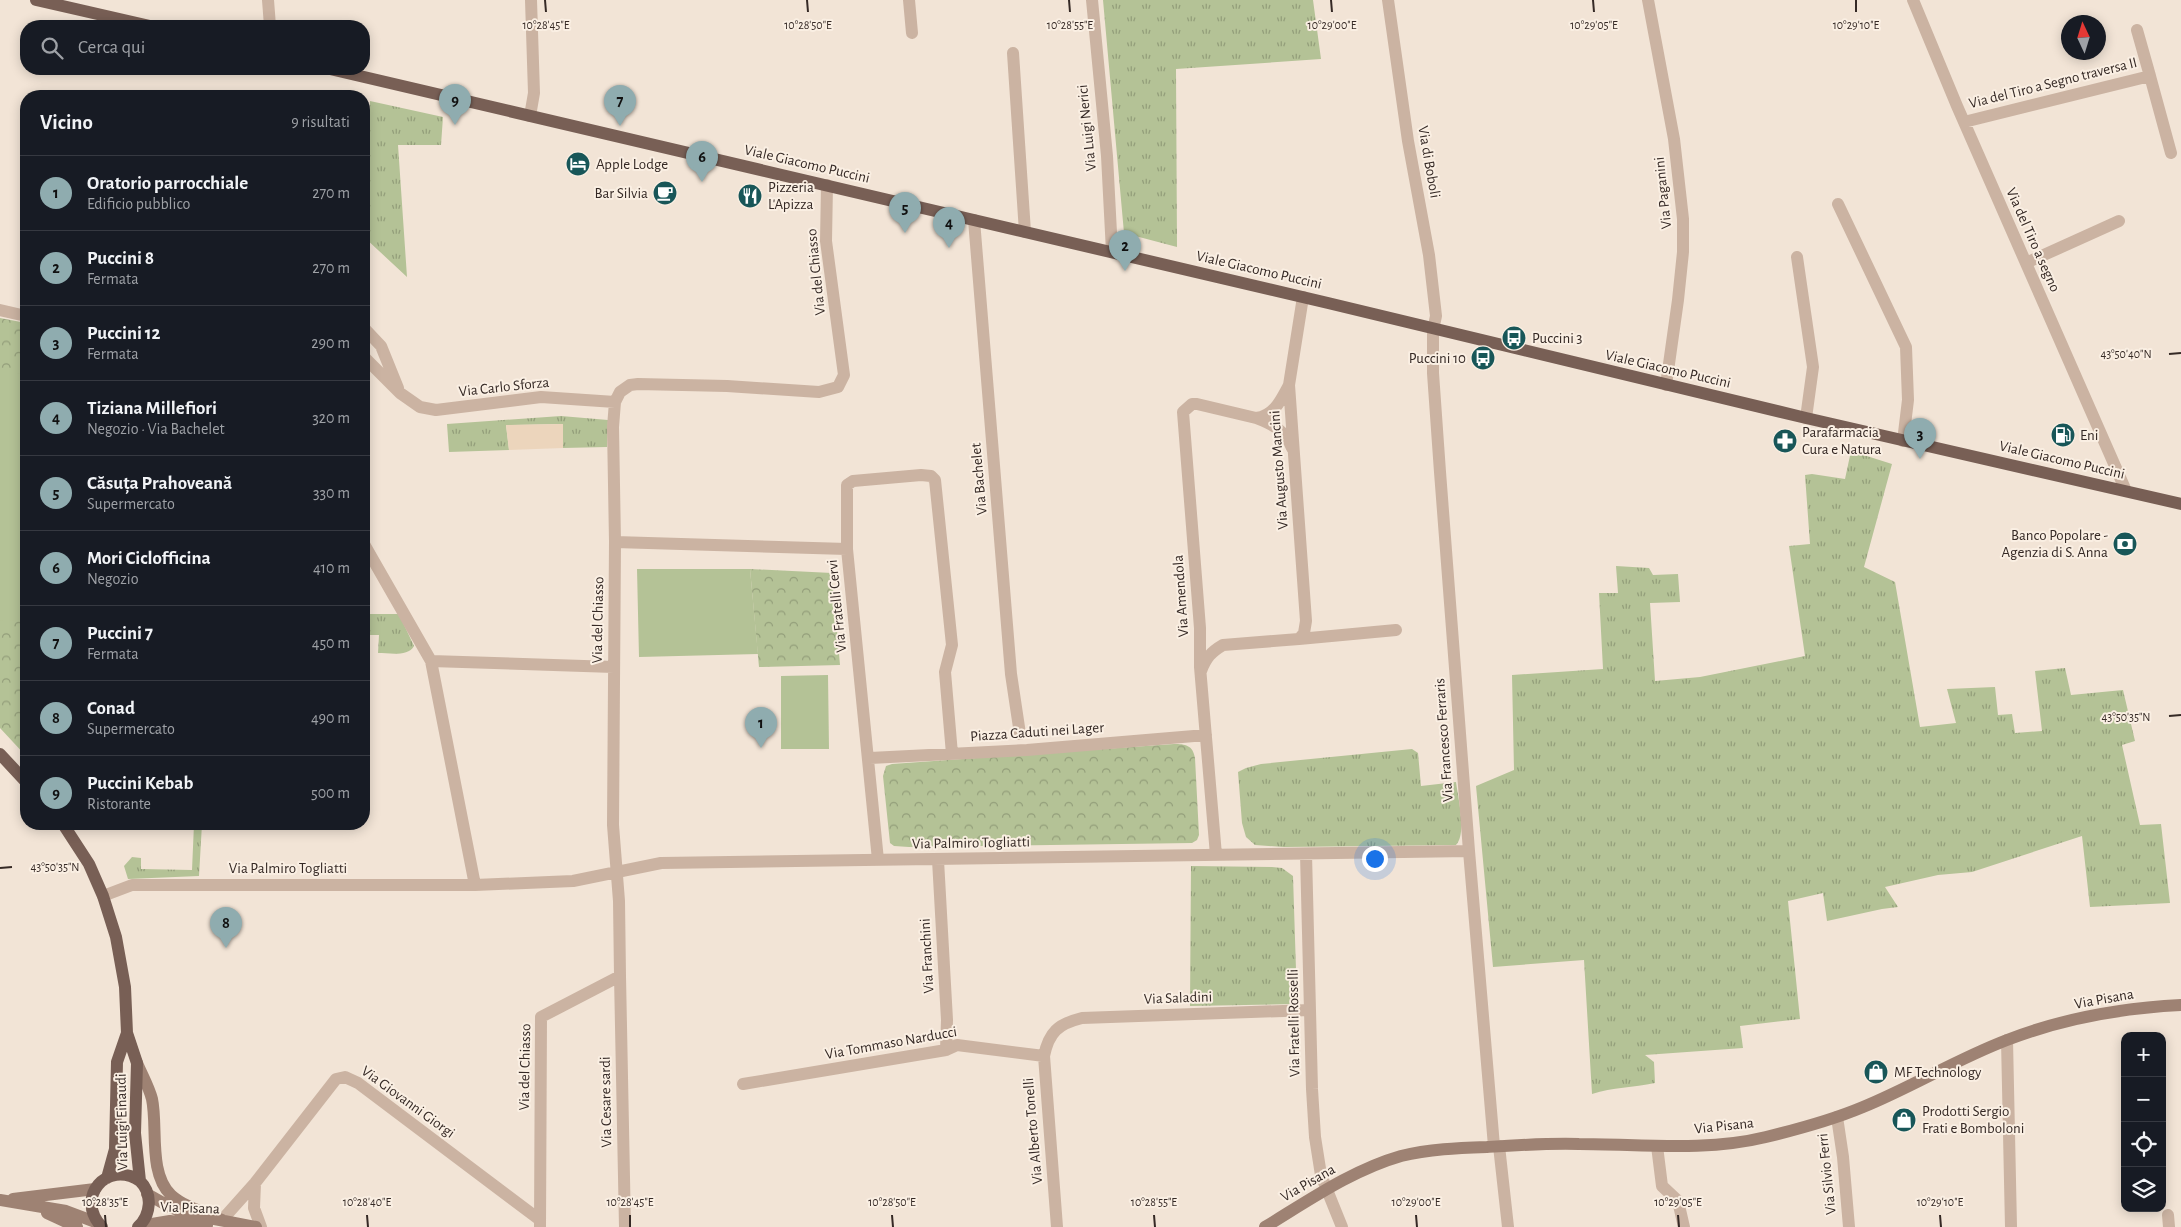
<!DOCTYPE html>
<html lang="it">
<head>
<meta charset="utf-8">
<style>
  :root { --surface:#171b24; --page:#20242c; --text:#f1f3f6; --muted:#9ea1a6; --line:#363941; --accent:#8facaf }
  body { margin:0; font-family:"Alegreya Sans",sans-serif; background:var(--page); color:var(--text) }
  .controls { position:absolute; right:15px; bottom:15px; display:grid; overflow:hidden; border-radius:10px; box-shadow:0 2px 12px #0003 }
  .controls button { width:45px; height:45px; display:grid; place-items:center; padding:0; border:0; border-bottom:1px solid var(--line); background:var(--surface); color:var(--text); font:25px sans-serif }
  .compass { position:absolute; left:2061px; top:15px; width:45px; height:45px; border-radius:50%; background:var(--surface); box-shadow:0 2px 12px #0003; rotate:356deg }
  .you { position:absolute; left:1374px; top:858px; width:18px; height:18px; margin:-12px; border:4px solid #fff; border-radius:50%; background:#1a73e8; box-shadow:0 0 0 8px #1a73e833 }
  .badge { display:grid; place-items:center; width:32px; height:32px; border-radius:50%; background:var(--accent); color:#111; font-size:16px; font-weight:700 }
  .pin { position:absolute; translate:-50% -41px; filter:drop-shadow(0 1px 2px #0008) }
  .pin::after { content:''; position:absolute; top:26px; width:18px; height:15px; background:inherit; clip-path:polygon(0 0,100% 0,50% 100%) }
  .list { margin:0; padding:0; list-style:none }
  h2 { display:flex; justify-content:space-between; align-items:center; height:65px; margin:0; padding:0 20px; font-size:21px }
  h2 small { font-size:16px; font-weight:400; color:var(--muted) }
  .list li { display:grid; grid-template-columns:32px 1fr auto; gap:15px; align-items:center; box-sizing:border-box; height:75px; padding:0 20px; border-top:1px solid var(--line) }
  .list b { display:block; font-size:19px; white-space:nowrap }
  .list p { margin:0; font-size:16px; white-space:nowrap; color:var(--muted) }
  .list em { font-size:16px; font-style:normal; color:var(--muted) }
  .icon { flex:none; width:28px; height:28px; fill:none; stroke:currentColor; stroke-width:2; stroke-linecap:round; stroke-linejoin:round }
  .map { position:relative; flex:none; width:2181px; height:1227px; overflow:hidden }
  .search { position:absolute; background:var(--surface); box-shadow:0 2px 12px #0003; left:20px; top:20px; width:350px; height:55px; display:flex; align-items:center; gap:12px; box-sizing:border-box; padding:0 18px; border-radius:20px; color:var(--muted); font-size:19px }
  .panel { position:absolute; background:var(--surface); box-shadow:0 2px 12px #0003; left:20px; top:90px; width:350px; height:740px; border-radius:20px }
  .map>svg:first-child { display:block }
  .grass { fill:url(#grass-tufts) }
  .park { fill:url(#park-crowns) }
  .pitch { fill:#b4c296 }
  .plaza { fill:#ecd5bc }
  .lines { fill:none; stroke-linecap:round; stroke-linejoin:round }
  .street { stroke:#cbb3a2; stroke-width:12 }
  .secondary { stroke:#9e8273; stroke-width:12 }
  .primary { stroke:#785f55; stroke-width:12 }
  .ticks { fill:none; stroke:#352925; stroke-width:2 }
  .labels { text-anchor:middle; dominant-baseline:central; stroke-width:4; stroke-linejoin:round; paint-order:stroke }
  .street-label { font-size:15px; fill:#352925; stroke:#faefe3 }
  .poi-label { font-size:15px; fill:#352925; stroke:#faefe3; text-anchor:start }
  .ticks-label { font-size:12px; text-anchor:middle; fill:#352925; stroke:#faefe3; stroke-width:4; stroke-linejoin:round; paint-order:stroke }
</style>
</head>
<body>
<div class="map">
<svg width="2181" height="1227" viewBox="0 0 2181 1227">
  <defs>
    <pattern id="grass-tufts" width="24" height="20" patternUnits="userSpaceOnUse" patternTransform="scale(1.25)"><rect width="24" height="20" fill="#b4c296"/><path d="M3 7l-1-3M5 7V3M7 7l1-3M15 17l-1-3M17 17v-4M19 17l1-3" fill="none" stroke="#939e7a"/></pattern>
    <pattern id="park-crowns" width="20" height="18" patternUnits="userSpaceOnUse" patternTransform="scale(1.25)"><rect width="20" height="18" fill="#b4c296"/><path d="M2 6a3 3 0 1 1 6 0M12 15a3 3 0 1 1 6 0" fill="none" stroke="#939e7a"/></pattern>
  </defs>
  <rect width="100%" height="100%" fill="#f2e4d6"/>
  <path class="grass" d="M1103,0H1313L1321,59L1176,69L1177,247L1124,233Z
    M370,101L443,117L441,145H398L407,277L364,237V144L369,122Z
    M561,416L608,420L607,447L563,448V424L512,425H506L509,450L449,452L447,424Z
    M1851,451L1892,464L1864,567L1895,582L1920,727L1956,723L1947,689L1995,687L1998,715L2012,714L2015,733L2042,731L2035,671L2065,668L2071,695L2123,690L2135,741L2122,745L2140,825L2161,824L2170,903L2090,907L2082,836L1972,872L1938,875L1885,887L1898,907L1882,909L1827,921L1823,893L1788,901L1800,1019L1740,1026L1743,1048L1645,1055L1654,1062L1655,1083C1633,1088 1613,1087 1592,1094L1584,960L1493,967L1476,786L1514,770L1512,675L1603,669L1599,593H1618L1616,566L1649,568L1653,575L1678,574L1680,602L1650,603L1655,681L1700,677L1805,656L1789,546L1810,544L1805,475L1812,474L1845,479Z
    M368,614H399L414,646C408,657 389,653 378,653L379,635H368Z
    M1412,749L1418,753L1421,786L1456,782C1458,798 1467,833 1456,845L1284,847L1255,845L1246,837L1242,823L1238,772L1246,768L1261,764Z
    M194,824H202L199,876L128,879L124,866L132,857L141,858V869L192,870Z
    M1191,866L1272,867L1282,868L1293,876L1297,1001L1293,1004L1190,1006Z"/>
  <path class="park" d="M0,318L26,323V756L0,728Z
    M750,569L832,573L840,665L759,667Z
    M1174,744C1185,744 1193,745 1195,758L1199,835L1197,840L1192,843L909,847L894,846L890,843L883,776L886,766L892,764Z"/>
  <path class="pitch" d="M0,374H26V620L0,621Z
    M637,569H750L758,654L639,657Z
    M828,675L829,749H781V676Z"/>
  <path class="plaza" d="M563,424V448L509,450L506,425Z"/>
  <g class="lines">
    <path class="street" d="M268,0L270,26
      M909,0L912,33
      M1092,0L1107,156L1112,252
      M1388,0L1408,141L1429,255L1436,316L1433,330V373L1440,472L1469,851L1494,1146
      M1648,0L1674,139L1683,219V252L1678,300L1666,385
      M1913,0L1957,106L2126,491
      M1013,53L1025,232
      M2150,76L2171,153
      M530,116L534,93L531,0
      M1964,122L2150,76L2137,30
      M1838,204L1906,347L1908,400L1903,441
      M974,220L1011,674L1020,734
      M1797,257L1813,367L1806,418
      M2026,263L2119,221
      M0,310L26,316
      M364,328L381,346L398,388
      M364,357L400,393L420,407L436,410L541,397L615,402
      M1256,418C1272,424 1286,431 1292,448
      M615,542L847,549L878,860
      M364,544L431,661L614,667
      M847,549V485L853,481L921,475L931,476L935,480L952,645L945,672L952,754
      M1299,639L1396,630
      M431,661L475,885
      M1201,671C1206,658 1211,652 1223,645L1299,639L1304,633L1306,621L1289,385L1303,297
      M870,758L1027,750L1206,735
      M1306,854L1312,1089L1315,1137L1321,1175L1342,1227
      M1216,855L1200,667V628L1183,412L1192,404H1197L1256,418C1274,416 1281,400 1289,385
      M938,860L947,1020L946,1050
      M103,896L132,885H475L573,881L661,863L1469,851
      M620,976L625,1227
      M2007,1040L2011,1227
      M743,1084L946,1050L957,1045L1044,1056
      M1837,1117L1843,1157L1849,1227
      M1499,1146L1508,1227
      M1657,1146L1662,1186L1678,1201L1684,1227
      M255,1183L254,1208L261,1227
      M2168,1215L2169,1227
      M222,1220L255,1183L336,1079L345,1077L358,1083L540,1220
      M540,1227L541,1017L620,976L619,901L613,825L615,542L613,427L615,402L620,392L630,385L638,384L727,386L819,392L838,387L844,375L826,241L827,185
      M1057,1227L1044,1056C1049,1032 1058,1024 1082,1018L1310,1010"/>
    <path class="secondary" d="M137,1063C142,1075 149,1087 152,1099C158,1127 148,1173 171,1195C184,1207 206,1213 222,1220
      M147,1194L172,1208L188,1214L256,1227
      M13,1199L95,1189
      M0,1200L66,1211L98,1223
      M47,1213L77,1227
      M140,1226L170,1221L207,1225
      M1265,1227C1308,1201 1352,1170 1401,1156C1429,1149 1458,1148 1487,1147C1518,1145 1548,1143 1579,1144C1641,1144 1705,1152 1766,1137C1799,1129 1832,1120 1863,1107C1912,1087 1957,1059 2007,1040C2061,1019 2123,1008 2181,1005"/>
    <path class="primary" d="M36,0L150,26
      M330,69L1328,303L1806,418L2181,504
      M0,754L26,782
      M63,824L89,864L103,896L116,937L125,987L127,1033L117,1062L115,1149L107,1178
      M127,1033L137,1063L135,1133L140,1181
      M102,1227C74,1198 107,1159 140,1181C153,1194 151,1215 138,1227"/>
  </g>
  <path class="ticks" d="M545,0L546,12M807,0L808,12M1069,0L1070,12M1331,0L1332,12M1593,0L1594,12M1856,0V12M2169,354L2181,353M2169,716L2181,715M0,868L12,867M105,1215L106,1227M367,1215L368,1227M630,1215V1227M892,1215L893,1227M1154,1215L1155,1227M1416,1215L1417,1227M1678,1215L1679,1227M1940,1215L1941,1227"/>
  <defs>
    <symbol id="hotel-disc" viewBox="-11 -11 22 22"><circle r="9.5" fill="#185658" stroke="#faefe3"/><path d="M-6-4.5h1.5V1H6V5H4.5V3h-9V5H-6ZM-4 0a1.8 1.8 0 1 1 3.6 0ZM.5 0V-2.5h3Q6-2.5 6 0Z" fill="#fff"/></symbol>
    <symbol id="cafe-disc" viewBox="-11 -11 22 22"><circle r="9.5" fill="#185658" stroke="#faefe3"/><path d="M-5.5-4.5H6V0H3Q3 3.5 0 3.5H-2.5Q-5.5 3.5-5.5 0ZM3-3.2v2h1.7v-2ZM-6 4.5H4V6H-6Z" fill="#fff"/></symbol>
    <symbol id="restaurant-disc" viewBox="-11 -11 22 22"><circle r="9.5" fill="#185658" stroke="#faefe3"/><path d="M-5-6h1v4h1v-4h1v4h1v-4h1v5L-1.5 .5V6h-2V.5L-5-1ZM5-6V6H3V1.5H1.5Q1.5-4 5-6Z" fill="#fff"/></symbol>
    <symbol id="bus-disc" viewBox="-11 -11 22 22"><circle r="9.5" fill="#185658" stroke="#faefe3"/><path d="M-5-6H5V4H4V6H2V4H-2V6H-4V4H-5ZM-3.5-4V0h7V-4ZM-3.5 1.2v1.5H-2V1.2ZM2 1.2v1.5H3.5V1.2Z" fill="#fff"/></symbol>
    <symbol id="fuel-disc" viewBox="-11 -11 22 22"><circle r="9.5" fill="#185658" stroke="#faefe3"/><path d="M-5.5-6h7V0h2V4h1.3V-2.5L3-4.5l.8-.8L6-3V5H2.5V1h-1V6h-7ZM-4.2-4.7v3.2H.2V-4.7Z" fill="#fff"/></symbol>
    <symbol id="pharmacy-disc" viewBox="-11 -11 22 22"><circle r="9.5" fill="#185658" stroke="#faefe3"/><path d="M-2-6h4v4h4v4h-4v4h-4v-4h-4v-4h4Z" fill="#fff"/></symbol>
    <symbol id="bank-disc" viewBox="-11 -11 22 22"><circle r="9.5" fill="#185658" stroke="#faefe3"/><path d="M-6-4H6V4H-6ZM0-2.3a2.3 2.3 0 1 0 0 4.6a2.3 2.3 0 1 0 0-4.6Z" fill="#fff"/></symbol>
    <symbol id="shop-disc" viewBox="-11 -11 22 22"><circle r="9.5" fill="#185658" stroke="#faefe3"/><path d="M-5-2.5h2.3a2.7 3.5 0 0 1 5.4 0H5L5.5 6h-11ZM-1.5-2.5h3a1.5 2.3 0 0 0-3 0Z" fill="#fff"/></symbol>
  </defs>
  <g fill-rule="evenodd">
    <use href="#hotel-disc" x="564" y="150" width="28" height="28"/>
    <use href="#cafe-disc" x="651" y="179" width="28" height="28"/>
    <use href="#restaurant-disc" x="736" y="182" width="28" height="28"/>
    <use href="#bus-disc" x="1500" y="324" width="28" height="28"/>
    <use href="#bus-disc" x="1469" y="344" width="28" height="28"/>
    <use href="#fuel-disc" x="2049" y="421" width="28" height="28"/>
    <use href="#pharmacy-disc" x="1771" y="427" width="28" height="28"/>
    <use href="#bank-disc" x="2111" y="530" width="28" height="28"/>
    <use href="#shop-disc" x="1862" y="1058" width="28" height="28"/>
    <use href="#shop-disc" x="1890" y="1106" width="28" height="28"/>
  </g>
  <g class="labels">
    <g class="street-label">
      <text transform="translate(2053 83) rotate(-14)">Via del Tiro a Segno traversa II</text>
      <text transform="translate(1087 128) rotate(-96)">Via Luigi Nerici</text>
      <text transform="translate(1429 162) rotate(80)">Via di Boboli</text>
      <text transform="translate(807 164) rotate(13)">Viale Giacomo Puccini</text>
      <text transform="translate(1663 193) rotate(-96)">Via Paganini</text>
      <text transform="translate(2033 240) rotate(66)">Via del Tiro a segno</text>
      <text transform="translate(1259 270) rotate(13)">Viale Giacomo Puccini</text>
      <text transform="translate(816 272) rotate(-96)">Via del Chiasso</text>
      <text transform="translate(1668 369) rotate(13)">Viale Giacomo Puccini</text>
      <text transform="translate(504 387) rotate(-6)">Via Carlo Sforza</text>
      <text transform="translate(2062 460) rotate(13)">Viale Giacomo Puccini</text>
      <text transform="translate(1279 470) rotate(-94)">Via Augusto Mancini</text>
      <text transform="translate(979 479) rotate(-95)">Via Bachelet</text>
      <text transform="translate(1181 596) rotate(-94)">Via Amendola</text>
      <text transform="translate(837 606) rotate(-96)">Via Fratelli Cervi</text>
      <text transform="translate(598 620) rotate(-89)">Via del Chiasso</text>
      <text transform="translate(1037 732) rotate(-4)">Piazza Caduti nei Lager</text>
      <text transform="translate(1444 740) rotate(-94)">Via Francesco Ferraris</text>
      <text transform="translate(971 843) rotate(-1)">Via Palmiro Togliatti</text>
      <text x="288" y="868">Via Palmiro Togliatti</text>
      <text transform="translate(927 956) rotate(-93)">Via Franchini</text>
      <text transform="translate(1178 998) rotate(-2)">Via Saladini</text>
      <text transform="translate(2104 999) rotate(-10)">Via Pisana</text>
      <text transform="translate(1294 1023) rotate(-91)">Via Fratelli Rosselli</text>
      <text transform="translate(891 1043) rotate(-10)">Via Tommaso Narducci</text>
      <text transform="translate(525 1067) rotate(-89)">Via del Chiasso</text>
      <text transform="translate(408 1102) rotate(36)">Via Giovanni Giorgi</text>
      <text transform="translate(606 1102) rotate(-91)">Via Cesare sardi</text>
      <text transform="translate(122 1122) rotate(-91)">Via Luigi Einaudi</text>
      <text transform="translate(1724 1126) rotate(-6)">Via Pisana</text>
      <text transform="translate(1033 1131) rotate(-95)">Via Alberto Tonelli</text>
      <text transform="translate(1827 1174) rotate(-96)">Via Silvio Ferri</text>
      <text transform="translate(1308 1183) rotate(-30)">Via Pisana</text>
      <text transform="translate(190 1208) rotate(2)">Via Pisana</text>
    </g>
    <g class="poi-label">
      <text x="596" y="164">Apple Lodge</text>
      <text x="768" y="187">Pizzeria<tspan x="768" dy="17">L'Apizza</tspan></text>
      <text x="648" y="193" text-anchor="end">Bar Silvia</text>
      <text x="1532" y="338">Puccini 3</text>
      <text x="1466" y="358" text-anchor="end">Puccini 10</text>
      <text x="1802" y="432">Parafarmacia<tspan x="1802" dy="17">Cura e Natura</tspan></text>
      <text x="2080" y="435">Eni</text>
      <text x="2108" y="535" text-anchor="end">Banco Popolare -<tspan x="2108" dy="17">Agenzia di S. Anna</tspan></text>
      <text x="1894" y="1072">MF Technology</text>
      <text x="1922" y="1111">Prodotti Sergio<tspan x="1922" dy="17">Frati e Bomboloni</tspan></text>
    </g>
  </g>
  <g class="ticks-label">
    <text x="546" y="29">10°28'45"E</text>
    <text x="808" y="29">10°28'50"E</text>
    <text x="1070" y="29">10°28'55"E</text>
    <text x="1332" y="29">10°29'00"E</text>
    <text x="1594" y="29">10°29'05"E</text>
    <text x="1856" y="29">10°29'10"E</text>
    <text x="2126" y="358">43°50'40"N</text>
    <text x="2126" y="721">43°50'35"N</text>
    <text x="55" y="871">43°50'35"N</text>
    <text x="105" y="1206">10°28'35"E</text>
    <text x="367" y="1206">10°28'40"E</text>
    <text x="630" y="1206">10°28'45"E</text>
    <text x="892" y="1206">10°28'50"E</text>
    <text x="1154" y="1206">10°28'55"E</text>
    <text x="1416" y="1206">10°29'00"E</text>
    <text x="1678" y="1206">10°29'05"E</text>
    <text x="1940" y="1206">10°29'10"E</text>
  </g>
</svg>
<div class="controls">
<button>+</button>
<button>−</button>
<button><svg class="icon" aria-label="locate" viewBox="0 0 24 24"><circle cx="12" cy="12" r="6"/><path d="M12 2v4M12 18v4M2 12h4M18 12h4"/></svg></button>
<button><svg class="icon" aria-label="layers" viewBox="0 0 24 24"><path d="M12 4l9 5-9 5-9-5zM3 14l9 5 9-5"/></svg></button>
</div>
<svg class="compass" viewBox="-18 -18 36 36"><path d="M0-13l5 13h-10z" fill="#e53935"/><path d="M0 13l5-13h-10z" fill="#9ea1a6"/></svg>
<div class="you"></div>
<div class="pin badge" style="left:761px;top:748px">1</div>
<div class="pin badge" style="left:1125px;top:271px">2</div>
<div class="pin badge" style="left:1920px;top:459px">3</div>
<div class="pin badge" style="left:949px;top:248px">4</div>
<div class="pin badge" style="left:905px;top:233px">5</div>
<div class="pin badge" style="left:702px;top:182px">6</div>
<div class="pin badge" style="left:620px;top:126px">7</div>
<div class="pin badge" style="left:226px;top:948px">8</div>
<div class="pin badge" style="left:455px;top:125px">9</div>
<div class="search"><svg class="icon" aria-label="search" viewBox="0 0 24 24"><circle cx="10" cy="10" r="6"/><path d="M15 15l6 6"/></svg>Cerca qui</div>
<section class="panel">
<h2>Vicino<small>9 risultati</small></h2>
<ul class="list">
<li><span class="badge">1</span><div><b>Oratorio parrocchiale</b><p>Edificio pubblico</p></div><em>270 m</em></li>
<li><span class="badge">2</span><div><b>Puccini 8</b><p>Fermata</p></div><em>270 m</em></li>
<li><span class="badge">3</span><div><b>Puccini 12</b><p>Fermata</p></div><em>290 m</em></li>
<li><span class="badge">4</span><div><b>Tiziana Millefiori</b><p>Negozio · Via Bachelet</p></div><em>320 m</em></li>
<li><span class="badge">5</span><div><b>Căsuța Prahoveană</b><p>Supermercato</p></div><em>330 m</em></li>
<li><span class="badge">6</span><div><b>Mori Ciclofficina</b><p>Negozio</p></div><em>410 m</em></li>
<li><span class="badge">7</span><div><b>Puccini 7</b><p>Fermata</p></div><em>450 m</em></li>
<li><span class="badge">8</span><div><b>Conad</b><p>Supermercato</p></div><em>490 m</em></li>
<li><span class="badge">9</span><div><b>Puccini Kebab</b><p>Ristorante</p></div><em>500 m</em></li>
</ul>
</section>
</div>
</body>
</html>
